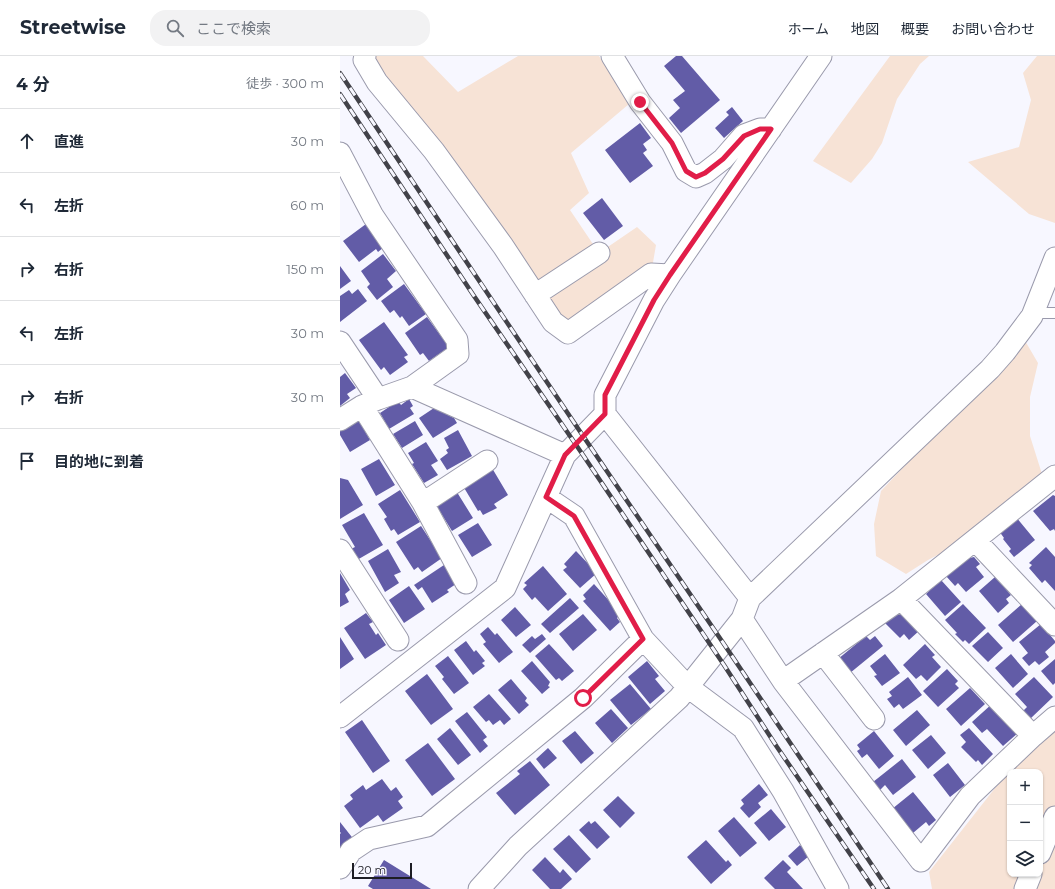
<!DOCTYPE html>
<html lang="ja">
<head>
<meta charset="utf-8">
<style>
  :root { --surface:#fff; --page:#f2f2f3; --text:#1f2937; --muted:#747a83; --line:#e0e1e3 }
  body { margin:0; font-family:Montserrat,"Noto Sans JP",sans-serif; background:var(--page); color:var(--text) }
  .controls { position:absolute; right:12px; bottom:12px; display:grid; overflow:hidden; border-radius:8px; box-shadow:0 1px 3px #0004 }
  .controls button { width:36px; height:36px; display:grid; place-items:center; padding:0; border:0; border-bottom:1px solid var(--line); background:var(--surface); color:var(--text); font:20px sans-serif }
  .scale { position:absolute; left:12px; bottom:10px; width:60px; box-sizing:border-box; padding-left:4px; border:2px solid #1d1d24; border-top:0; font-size:11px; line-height:14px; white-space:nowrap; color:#1d1d24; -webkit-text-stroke:3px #f7f7ff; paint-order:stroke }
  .stop { position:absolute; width:12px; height:12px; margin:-9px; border:3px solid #e11d48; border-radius:50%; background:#fff }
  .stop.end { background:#e11d48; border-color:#fff; box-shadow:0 1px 4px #0008 }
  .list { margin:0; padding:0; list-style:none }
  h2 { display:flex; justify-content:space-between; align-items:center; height:52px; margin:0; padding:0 16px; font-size:17px }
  h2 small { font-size:13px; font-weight:400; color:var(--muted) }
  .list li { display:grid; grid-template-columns:26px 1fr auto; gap:12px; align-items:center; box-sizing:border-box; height:64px; padding:0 16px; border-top:1px solid var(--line) }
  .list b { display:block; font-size:15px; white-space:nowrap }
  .list em { font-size:13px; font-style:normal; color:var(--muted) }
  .icon { flex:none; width:22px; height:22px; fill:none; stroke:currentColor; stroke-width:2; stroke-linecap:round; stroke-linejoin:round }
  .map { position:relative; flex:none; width:715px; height:833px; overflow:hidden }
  header { display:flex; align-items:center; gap:24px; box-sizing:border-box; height:56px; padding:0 20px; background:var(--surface); border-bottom:1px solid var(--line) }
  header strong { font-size:19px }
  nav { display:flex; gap:22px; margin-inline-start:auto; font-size:14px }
  .search { width:280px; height:36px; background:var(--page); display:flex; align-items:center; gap:10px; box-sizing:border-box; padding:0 14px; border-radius:16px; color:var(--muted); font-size:15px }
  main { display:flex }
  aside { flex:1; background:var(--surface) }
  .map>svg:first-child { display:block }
  .green { fill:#f7e3d6 }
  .building { fill:#625ca7 }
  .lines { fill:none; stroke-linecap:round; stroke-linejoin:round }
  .service-casing { stroke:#9a9aac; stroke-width:12 }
  .minor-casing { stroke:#9a9aac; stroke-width:23 }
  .service { stroke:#fff; stroke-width:10 }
  .minor { stroke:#fff; stroke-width:21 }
  .rail-casing { stroke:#424249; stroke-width:4.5 }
  .rail { stroke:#f7f7ff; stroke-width:3; stroke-dasharray:9; stroke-linecap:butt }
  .route { stroke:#e11d48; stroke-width:5 }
</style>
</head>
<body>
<header>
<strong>Streetwise</strong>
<div class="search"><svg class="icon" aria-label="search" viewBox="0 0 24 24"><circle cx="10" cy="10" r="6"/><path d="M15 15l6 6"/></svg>ここで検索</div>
<nav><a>ホーム</a><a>地図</a><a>概要</a><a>お問い合わせ</a></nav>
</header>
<main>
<aside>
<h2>4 分<small>徒歩 · 300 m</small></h2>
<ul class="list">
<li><svg class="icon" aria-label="ahead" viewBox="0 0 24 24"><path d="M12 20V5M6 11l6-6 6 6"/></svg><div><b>直進</b></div><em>30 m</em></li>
<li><svg class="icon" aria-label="left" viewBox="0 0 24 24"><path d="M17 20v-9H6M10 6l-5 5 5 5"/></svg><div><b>左折</b></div><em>60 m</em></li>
<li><svg class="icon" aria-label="right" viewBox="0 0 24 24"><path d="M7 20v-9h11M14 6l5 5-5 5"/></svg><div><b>右折</b></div><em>150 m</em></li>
<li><svg class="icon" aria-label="left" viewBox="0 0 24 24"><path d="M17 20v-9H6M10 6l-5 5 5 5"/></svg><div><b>左折</b></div><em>30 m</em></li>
<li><svg class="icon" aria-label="right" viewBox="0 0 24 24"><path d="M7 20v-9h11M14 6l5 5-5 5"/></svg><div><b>右折</b></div><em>30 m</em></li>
<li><svg class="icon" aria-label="arrive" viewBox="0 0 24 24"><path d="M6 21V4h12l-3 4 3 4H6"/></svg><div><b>目的地に到着</b></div></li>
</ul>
</aside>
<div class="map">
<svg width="715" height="833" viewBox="0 0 715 833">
  <rect width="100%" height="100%" fill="#f7f7ff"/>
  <path class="green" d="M35,0H83L118,36L178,0H259L289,48L231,97L249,137L230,154L259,197L297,171L316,189L311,218L223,274L43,23Z
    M550,0H589L580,8L557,43L542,87L532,103L511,127L473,105Z
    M697,0H715V167L689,158L628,106L679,91L691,44L683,17Z
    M684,283L698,307L690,341V380L702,418L621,487L588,504L566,518L536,500L534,468L541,435L571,403L599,369Z
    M715,671V833H592L589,816L659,727L670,716V818H700V716H670Z"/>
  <path class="building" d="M336,0H342L380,44L341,77L329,62L340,52L333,44L345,35L324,10Z
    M392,51L403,65L384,82L375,72L389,59L386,56Z
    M300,67L311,82L303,88L307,94L303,97L313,110L290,127L265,94Z
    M262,142L283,170L264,184L243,157Z
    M26,168L44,191L38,196L36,193L19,206L3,185Z
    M43,198L56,215L47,223L53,231L37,244L27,231L30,228L21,215Z
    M0,210L11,225L0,233Z
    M64,228L86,258L69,270L62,260L60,262L54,254L50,257L41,245Z
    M18,233L27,245L0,266V240L9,234L12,238Z
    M87,261L109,291L89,305L83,297L80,299L65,277Z
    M44,266L68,299L64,301L68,306L50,319L44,311L41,314L19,284Z
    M5,317L16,332L7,338L10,342L0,350V321Z
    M69,343L73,350L70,352L74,358L49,373L40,357L58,345L61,349Z
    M94,352L114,362L117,367L93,382L79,362Z
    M17,361L30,384L10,396L0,379V371Z
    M75,365L83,379L62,392L53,378Z
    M118,374L132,400L107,414L100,403L108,397L106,394L109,392L104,382Z
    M86,386L98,405L91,409L98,419L84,427L72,408L74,407L68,397Z
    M39,403L55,429L36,440L21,413Z
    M152,412L168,439L154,448L157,452L143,459L140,454L138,455L123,430Z
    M0,422L8,424L23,449L0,463Z
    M115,433L133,462L112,475L94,446Z
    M60,434L80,466L58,479L54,473L51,475L44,463L47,461L38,448Z
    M713,439L715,440V475L714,473L710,475L693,455Z
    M24,457L43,489L17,504L11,493L15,491L2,469Z
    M676,461L695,484L674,501L669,495L671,493L663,483L664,482L659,475Z
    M138,467L152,489L132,501L118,479Z
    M81,470L102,502L82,516L78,511L74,514L56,486Z
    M706,491L715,501V535L705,524L702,527L689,512L692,509L689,507Z
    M48,493L61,516L54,519L59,527L45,536L28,505Z
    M236,495L257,517L240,532L223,514L227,511L224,508Z
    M634,501L640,508L636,511L644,521L626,536L618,527L615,530L606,520L625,503Z
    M104,509L116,528L107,534L109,536L92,547L82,531L78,534L74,529Z
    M203,510L227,538L208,555L195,541L192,544L183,533L187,529L184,527Z
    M0,517L10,534L5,538L9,546L0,551Z
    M655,521L671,539L666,543L669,547L658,557L639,535Z
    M601,524L621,546L605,560L586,538Z
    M254,528L281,558L277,562L280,566L270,575L243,545L246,543L243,539Z
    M69,530L85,553L64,567L49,544Z
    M230,542L239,552L210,577L201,568Z
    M623,548L646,572L629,588L625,584L623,586L615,578L617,577L605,564Z
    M682,548L697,565L673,586L658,569Z
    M175,551L191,569L176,581L161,564Z
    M560,553L580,574L569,584L564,578L560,582L545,567Z
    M26,557L33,566L29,568L36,579L38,577L46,589L25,603L4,572Z
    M243,558L257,574L233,595L219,578Z
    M701,568L715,585V587L705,596L709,601L699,609L695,605L689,610L682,602L688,597L679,586Z
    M148,571L155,579L157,577L173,596L159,607L143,588L146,586L140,578Z
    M648,576L663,592L648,606L632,590Z
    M202,578L206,583L190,597L182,589L192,580L195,583Z
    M526,580L530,584L535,580L543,590L510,617L498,603Z
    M0,581L14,603L0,613Z
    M126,585L134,596L136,594L145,605L142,607L145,610L133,619L114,594Z
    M209,588L234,615L222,625L219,622L216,624L195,600Z
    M585,588L595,599L592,601L601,611L587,625L581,619L576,623L563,609Z
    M545,598L560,617L542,630L534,620L537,619L530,610Z
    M671,598L688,618L673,632L655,612Z
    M108,600L129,627L114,638L102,623L104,621L95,610Z
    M715,603V627L713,629L701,615Z
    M192,605L210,626L208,630L210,631L202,638L181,615Z
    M307,605L319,620L315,623L325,635L310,648L288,621Z
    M607,613L618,625L615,628L619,632L598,651L583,635Z
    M87,618L113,653L91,669L65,635Z
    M568,621L582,639L563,653L559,648L554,652L547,643L552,640L549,636Z
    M694,621L713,641L690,663L683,655L687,651L675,638Z
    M171,623L187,642L185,645L189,649L179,658L158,634Z
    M290,628L311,653L291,669L270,644Z
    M630,632L645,648L621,670L606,653Z
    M149,638L171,663L164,669L160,664L153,669L149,664L146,666L133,651Z
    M653,647L678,677L663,690L647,673L642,677L632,666Z
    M271,653L288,672L272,687L255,667Z
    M577,654L590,669L566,690L553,674Z
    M127,656L147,681L143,684L148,690L140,697L115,665Z
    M22,664L50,705L33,717L5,676Z
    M110,672L131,699L118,709L97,683Z
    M629,672L653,698L642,709L638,704L636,706L621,691L626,686L620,679Z
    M235,675L254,697L241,708L222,685Z
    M534,675L554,700L539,713L527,698L522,702L517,695L520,693L517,689Z
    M591,679L606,697L588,713L572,694Z
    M88,687L115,723L92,740L65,704Z
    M208,692L217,702L204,713L196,703Z
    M562,703L576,721L553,739L545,729L540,734L533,726Z
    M190,705L210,729L175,759L156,737L180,718L177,715Z
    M608,707L625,729L610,741L593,719Z
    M42,723L51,735L56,731L63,741L58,745L63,752L43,766L38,759L20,772L4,750L13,743L10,739L23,729L26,734Z
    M419,728L428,739L418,747L421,751L409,762L400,752L404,748L401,744Z
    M573,736L596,764L589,770L586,766L573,777L552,753Z
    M278,740L295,757L280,772L263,754Z
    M431,753L446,771L429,785L414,767Z
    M394,761L417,787L400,801L378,775Z
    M249,765L251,768L255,765L270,781L257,793L239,774Z
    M0,766L15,785L0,798V778L1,777L0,776Z
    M229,779L251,803L236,817L213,793Z
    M366,784L386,806L388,804L392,809L371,828L347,801Z
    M460,789L469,800L457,810L448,800Z
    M205,801L220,817L223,813L232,823L221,833H210L192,814Z
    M44,804L91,833H33L28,830Z
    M443,804L451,812L447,816L463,833H435L424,822Z"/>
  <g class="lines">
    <defs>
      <path id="service" d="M693,257H715"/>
      <path id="minor" d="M25,0L24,4L37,26L94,95L163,190L213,266L228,277L311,218L330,219
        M272,0L300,46L332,87L346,115L356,121L365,117L383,103L404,79L420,73H431
        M0,97L33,160L117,284L118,298L72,331
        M195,239L259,197
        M0,286L38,343
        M22,350L83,447L147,405
        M0,364L22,350L38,343L72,331L225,399
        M83,447L126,527
        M635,484L715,569
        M0,494L58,584
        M410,542L265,358V339L314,244L330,219L481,0
        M561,543L693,680
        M402,563L443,625L581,805L630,740L693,680L715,661
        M303,583L348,631L403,672L443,735L498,833
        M483,597L534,663
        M443,625L561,543L715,420
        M0,661L165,532L225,399L265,358
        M700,797L715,761
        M0,812L11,795L29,783L87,770L243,642L303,583L234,460L206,441
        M139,833L178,790L339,642L402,563L410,542L650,313L665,296L692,260L715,202
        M685,833L691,818"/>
    </defs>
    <use href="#service" class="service-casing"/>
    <use href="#minor" class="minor-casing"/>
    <use href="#service" class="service"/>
    <use href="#minor" class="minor"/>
    <defs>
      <path id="rail" d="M0,17L237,371L392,600L548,833
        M0,38L134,240L243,399L384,609L437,691L534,833"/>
    </defs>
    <use href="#rail" class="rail-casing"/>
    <use href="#rail" class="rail"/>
  </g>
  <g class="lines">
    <path class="route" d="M243,642L303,583L234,460L206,441L225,399L265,358V339L314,244L330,219L431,73H420L404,80L383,103L365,117L356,121L346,115L332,87L300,46"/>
  </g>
</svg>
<div class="controls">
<button>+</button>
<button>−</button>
<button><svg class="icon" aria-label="layers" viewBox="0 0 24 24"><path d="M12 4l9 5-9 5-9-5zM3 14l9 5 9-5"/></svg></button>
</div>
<div class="scale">20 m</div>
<div class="stop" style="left:243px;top:642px"></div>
<div class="stop end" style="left:300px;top:46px"></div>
</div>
</main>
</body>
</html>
